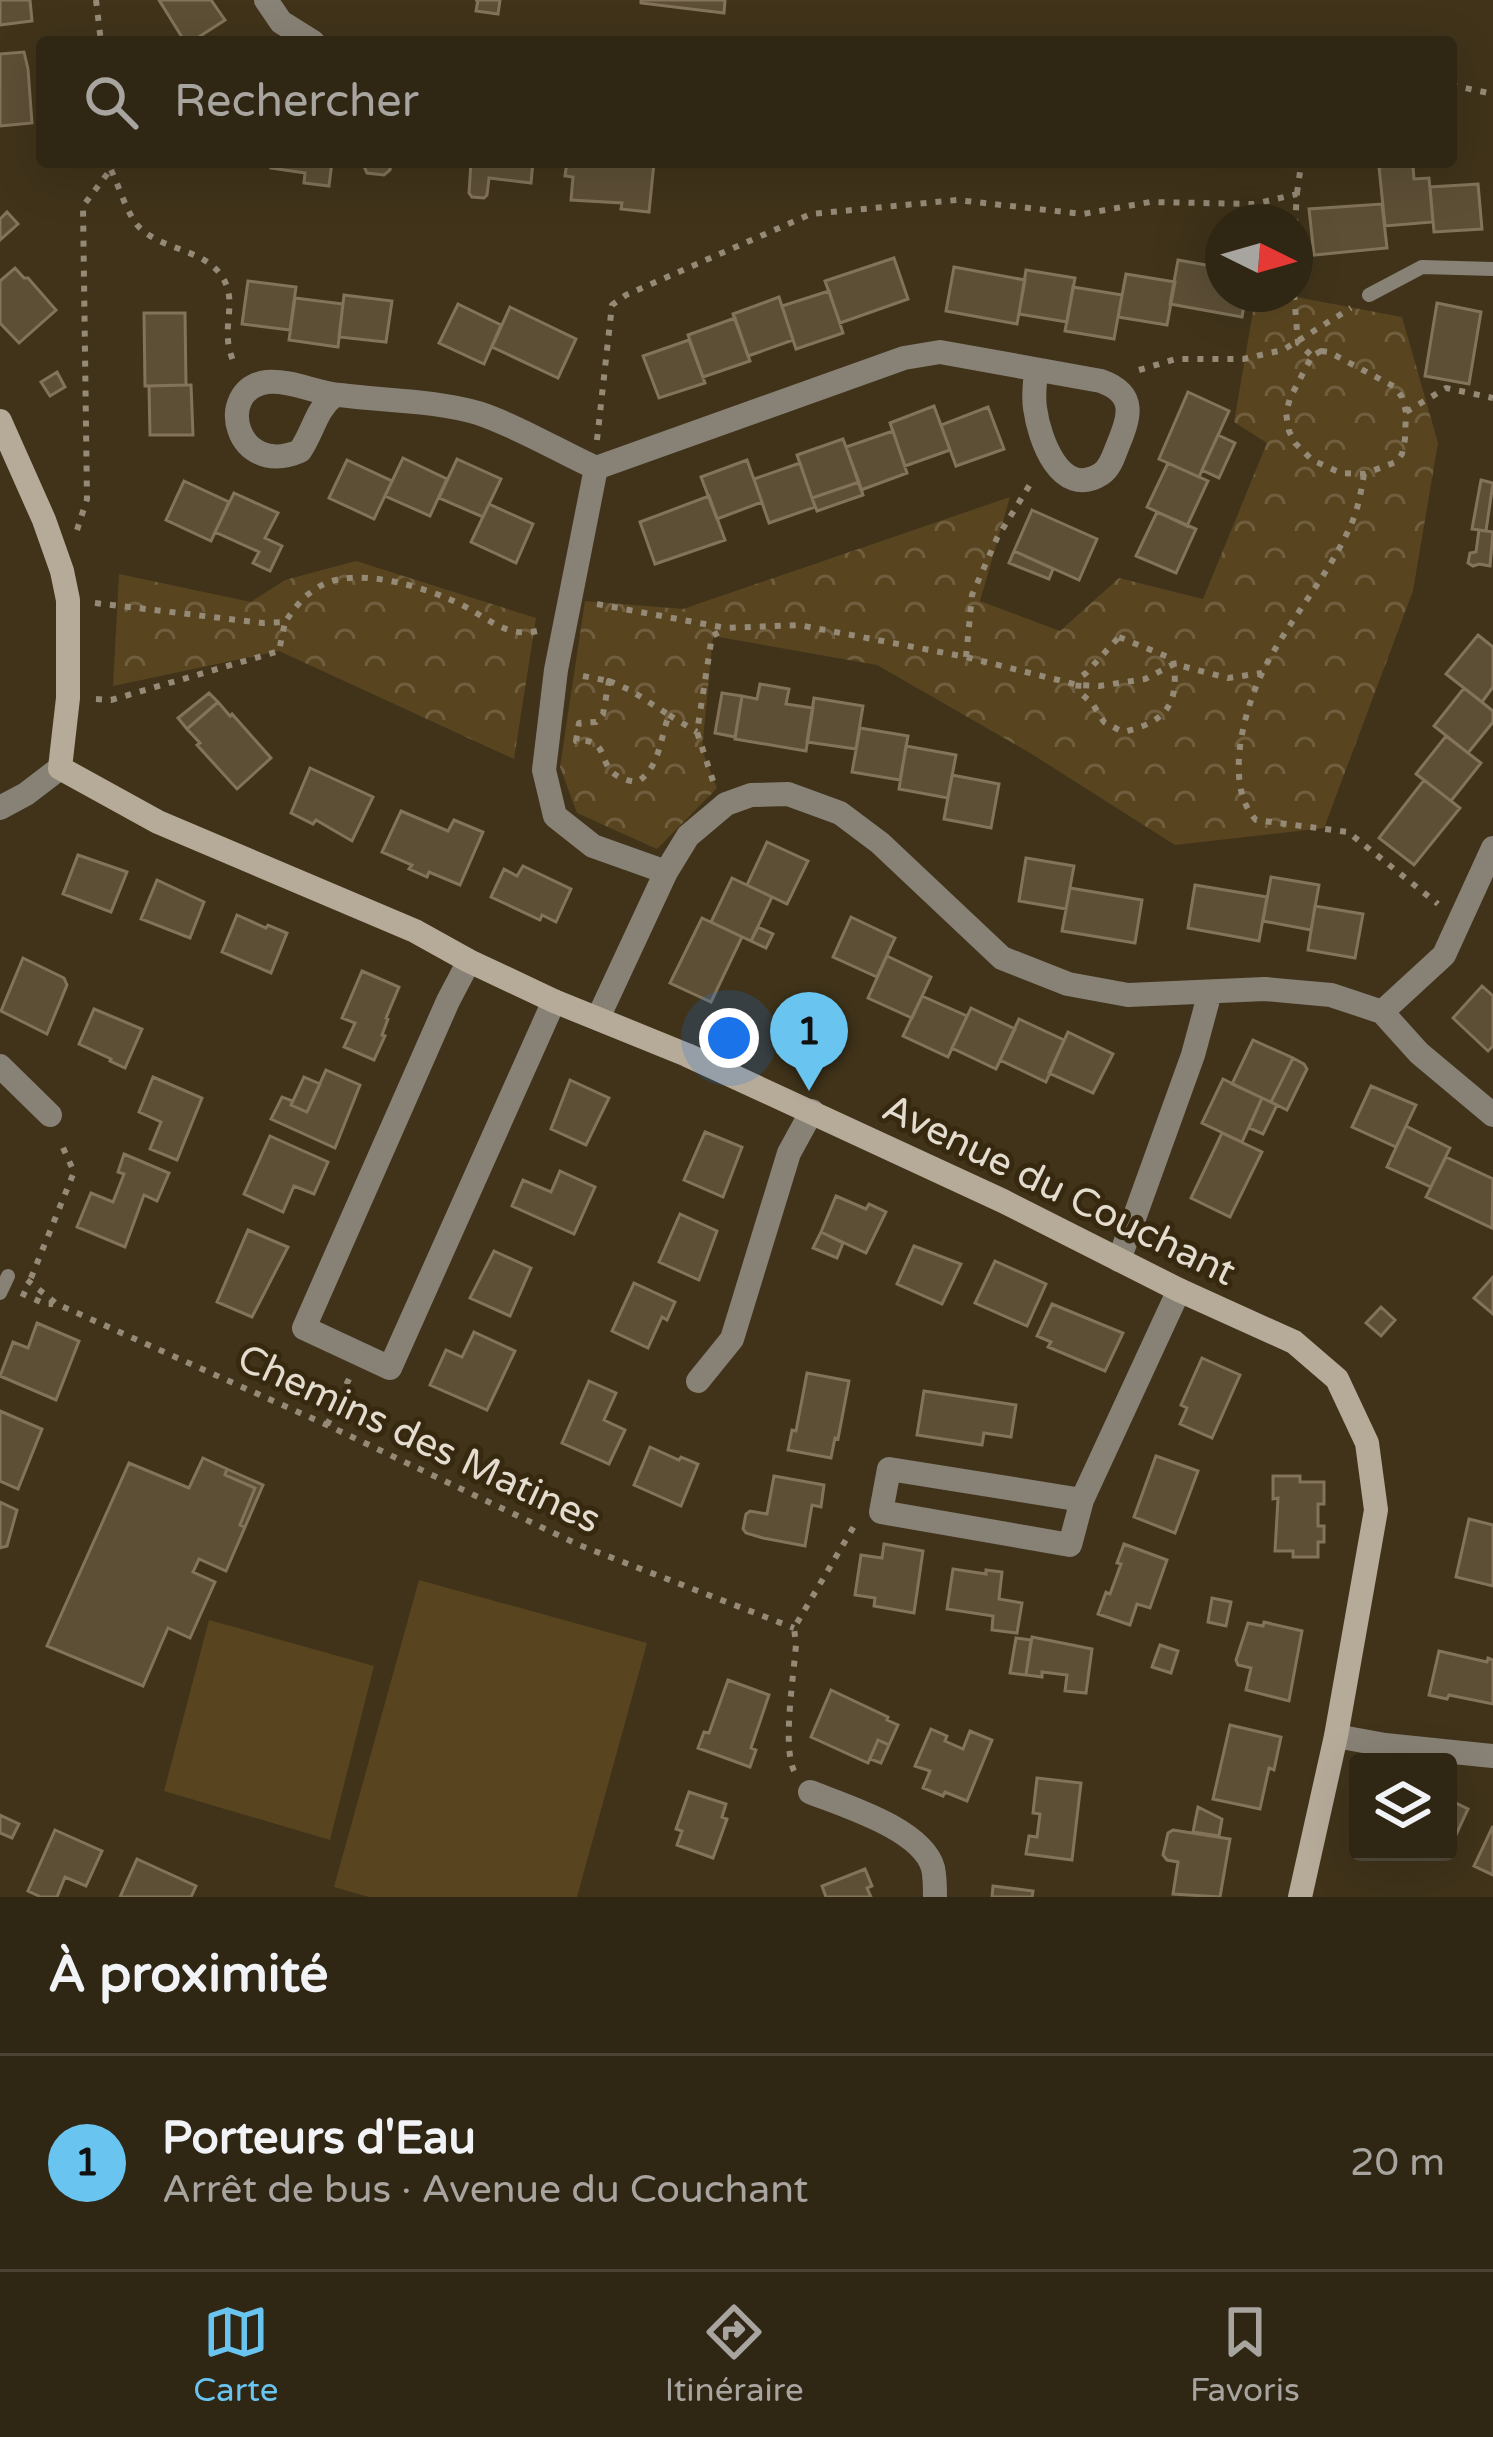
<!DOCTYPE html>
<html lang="fr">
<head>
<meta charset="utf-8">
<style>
  :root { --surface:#302614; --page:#3c3222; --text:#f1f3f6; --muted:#a8a5a0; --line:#4b4334; --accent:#69c4f0 }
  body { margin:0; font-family:"Varela Round",sans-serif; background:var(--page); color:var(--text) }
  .controls { position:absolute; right:36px; bottom:36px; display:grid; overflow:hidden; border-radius:12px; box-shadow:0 12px 48px #0002 }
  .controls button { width:108px; height:108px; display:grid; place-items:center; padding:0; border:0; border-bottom:3px solid var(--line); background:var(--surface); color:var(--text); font:60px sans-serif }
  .compass { position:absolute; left:1205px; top:204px; width:108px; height:108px; border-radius:50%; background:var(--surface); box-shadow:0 12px 48px #0002; rotate:95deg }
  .you { position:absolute; left:729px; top:1038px; width:42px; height:42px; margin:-30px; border:9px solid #fff; border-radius:50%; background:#1a73e8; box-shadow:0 0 0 18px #1a73e833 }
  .badge { display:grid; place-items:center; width:78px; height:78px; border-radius:50%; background:var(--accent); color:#111; font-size:39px; font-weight:700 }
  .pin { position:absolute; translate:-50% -99px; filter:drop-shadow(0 3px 6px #0008) }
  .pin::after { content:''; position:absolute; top:63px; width:42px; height:36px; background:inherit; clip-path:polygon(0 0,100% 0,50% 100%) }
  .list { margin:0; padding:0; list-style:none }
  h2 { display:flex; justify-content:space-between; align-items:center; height:156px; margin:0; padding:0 48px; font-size:51px }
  h2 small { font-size:39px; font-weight:400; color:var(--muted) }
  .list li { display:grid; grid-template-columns:78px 1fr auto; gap:36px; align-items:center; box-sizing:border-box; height:216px; padding:0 48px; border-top:3px solid var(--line) }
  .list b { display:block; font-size:45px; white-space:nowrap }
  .list p { margin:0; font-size:39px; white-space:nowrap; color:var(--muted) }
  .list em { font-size:39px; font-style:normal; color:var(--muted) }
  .icon { flex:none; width:66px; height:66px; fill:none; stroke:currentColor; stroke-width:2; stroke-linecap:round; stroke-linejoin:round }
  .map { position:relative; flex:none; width:1493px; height:1897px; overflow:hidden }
  .search { position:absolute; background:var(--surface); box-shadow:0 12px 48px #0002; left:36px; right:36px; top:36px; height:132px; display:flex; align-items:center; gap:30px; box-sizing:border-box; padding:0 42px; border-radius:12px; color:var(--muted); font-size:45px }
  .sheet { height:372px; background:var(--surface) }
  nav { display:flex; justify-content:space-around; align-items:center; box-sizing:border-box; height:168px; border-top:3px solid var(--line); background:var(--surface); font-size:33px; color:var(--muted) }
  nav a { display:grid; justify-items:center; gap:6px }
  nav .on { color:var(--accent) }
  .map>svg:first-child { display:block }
  .park { fill:url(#park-crowns) }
  .garden { fill:#58441f }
  .building { fill:#5d4f36; stroke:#827359; stroke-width:3 }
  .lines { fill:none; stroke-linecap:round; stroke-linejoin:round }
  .path { stroke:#948a76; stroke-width:6; stroke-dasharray:6 9; stroke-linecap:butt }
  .lane { stroke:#888175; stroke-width:14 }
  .street { stroke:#888175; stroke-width:24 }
  .secondary { stroke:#b6ab99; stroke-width:24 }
  .labels { text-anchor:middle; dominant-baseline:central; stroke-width:10; stroke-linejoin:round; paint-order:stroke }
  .street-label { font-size:39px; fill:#e4dcce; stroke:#362910 }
</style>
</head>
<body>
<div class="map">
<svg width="1493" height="1897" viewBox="0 0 1493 1897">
  <defs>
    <pattern id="park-crowns" width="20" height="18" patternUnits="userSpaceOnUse" patternTransform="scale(3)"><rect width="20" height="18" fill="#58441f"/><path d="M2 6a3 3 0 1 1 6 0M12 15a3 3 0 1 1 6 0" fill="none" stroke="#705e3e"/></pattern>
  </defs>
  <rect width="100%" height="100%" fill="#40331a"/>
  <path class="park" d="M1256,294H1280L1402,317L1438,443L1413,591L1324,828L1175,845L1030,753L877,665L713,636L702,750L717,788L657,849L577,813L560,767L585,601L683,609L1010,497L980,601L1060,631L1119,578L1203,599L1267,443L1234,422Z
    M356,561L536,618L514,759L279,651L113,686L119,574L251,602L285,580Z"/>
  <path class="garden" d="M419,1580L647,1643L577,1897H369L334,1887Z
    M209,1620L374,1666L330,1840L164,1791Z"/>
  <path class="building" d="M0,0H30L32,21L0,25Z
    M159,0H211L225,20L191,42H185Z
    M475,0H500L498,14L476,11L478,0Z
    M641,0H725L724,13L641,3Z
    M24,52L28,69L32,123L0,126V54Z
    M272,162H332L329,186L304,183L305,173L271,168Z
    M362,162H391L390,170L384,175L367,173Z
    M471,162H533L531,183L489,178L487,195L484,198L472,197L469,193Z
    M567,162L654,163L649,212L621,209L622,203L571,200L573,177L565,176Z
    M1410,164L1413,167L1414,179L1429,178L1433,222L1385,226L1379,167Z
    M1478,184L1482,229L1434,232L1430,187Z
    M1382,204L1387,248L1314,255L1309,209Z
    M7,212L18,224L0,240V219Z
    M894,258L908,299L840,323L825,281Z
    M1178,260L1223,268V294H1246L1242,317L1170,304Z
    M954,267L1025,280L1017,324L946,311Z
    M15,268L24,278H28L56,310L19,343L0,323V281Z
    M1026,270L1075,278L1067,322L1019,314Z
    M1126,274L1175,282L1167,325L1118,317Z
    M248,281L296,287L290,330L242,324Z
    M1073,287L1122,295L1114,339L1065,331Z
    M829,291L843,333L796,349L782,306Z
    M344,295L392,301L386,342L339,337Z
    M779,297L793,340L748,356L733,314Z
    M295,298L343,304L338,347L289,340Z
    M1437,303L1481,312L1469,384L1425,376Z
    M458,304L501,325L484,364L439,343Z
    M510,307L576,339L558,378L492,347Z
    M144,313H185L186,385L145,386Z
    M735,318L750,361L703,377L688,335Z
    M689,340L705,383L659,398L643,356Z
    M57,372L65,387L50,396L41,382Z
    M186,385H191L193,435H150L149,386Z
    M1188,392L1229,411L1199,477L1159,459Z
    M934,406L950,450L905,466L890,423Z
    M988,407L1004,449L956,466L941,425Z
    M893,431L907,473L861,490L846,447Z
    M1218,435L1235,443L1219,478L1202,470Z
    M843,439L859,482L812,498L797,455Z
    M403,458L447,479L430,516L385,496Z
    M457,459L501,479L483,517L439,498Z
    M347,460L392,481L374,519L329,498Z
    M747,460L762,502L717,519L701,477Z
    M800,463L815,507L769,523L754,479Z
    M1168,463L1208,481L1187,526L1147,507Z
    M1481,480L1493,483L1486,531L1472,529Z
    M184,481L229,502L211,541L166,520Z
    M859,482L863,495L817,511L812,498Z
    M234,493L278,513L265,538L282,546L270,571L253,563L259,552L215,532Z
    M709,496L725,540L655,564L640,522Z
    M489,504L533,524L516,563L471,542Z
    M1032,510L1097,539L1079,580L1014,551Z
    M1157,512L1196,529L1176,573L1136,556Z
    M1479,530L1493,532L1490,566L1479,564L1473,566L1468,563L1470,553L1476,552Z
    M1014,551L1053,569L1049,579L1009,563Z
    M1478,635L1493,647V687L1482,702L1446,674Z
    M760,684L789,689L786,704L813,708L806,751L735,739L742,696L757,699Z
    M1464,688L1493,711V722L1468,753L1434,726Z
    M209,693L218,702L187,729L178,718Z
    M722,693L742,696L735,737L715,733Z
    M814,698L863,706L856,749L807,742Z
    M218,702L230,716L232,714L271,758L237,789L197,745L200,743L187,729Z
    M860,728L908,736L900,780L852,772Z
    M1446,736L1481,763L1451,801L1416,774Z
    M906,746L956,755L948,798L899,789Z
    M310,768L373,797L352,841L316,820L313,824L291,813Z
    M952,775L999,784L991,828L944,819Z
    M1424,780L1460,808L1414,865L1379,838Z
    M401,811L448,831L454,820L483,832L460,885L429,872L427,877L409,869L412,865L382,852Z
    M767,842L808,861L787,904L747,885Z
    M78,855L127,872L111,912L63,894Z
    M1026,858L1074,866L1066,909L1019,901Z
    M523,866L571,889L556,922L542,915L540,920L491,897L504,869L517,876Z
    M1271,877L1319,885L1311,930L1263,921Z
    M732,878L772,897L751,941L711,922Z
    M157,880L204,902L190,938L141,919Z
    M1195,885L1267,897L1259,941L1188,928Z
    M1070,888L1142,900L1135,943L1062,931Z
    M1315,906L1363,914L1355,958L1308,950Z
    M237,915L266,928L268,925L287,933L271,973L222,952Z
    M851,917L895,938L877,977L833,957Z
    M702,918L742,937L711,1002L670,983Z
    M758,927L773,934L766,948L751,941Z
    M887,956L931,977L912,1018L868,998Z
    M23,958L64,978L67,985L47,1034L1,1011Z
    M362,971L399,987L386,1018L388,1019L382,1035L385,1036L374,1060L344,1047L355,1023L342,1018Z
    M1482,986L1493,996V1046L1488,1051L1453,1018Z
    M922,996L967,1016L948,1057L903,1036Z
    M971,1008L1015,1029L996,1069L952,1048Z
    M94,1009L142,1029L125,1068L110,1061L111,1059L79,1044Z
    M1019,1019L1064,1040L1046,1082L1000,1060Z
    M1068,1032L1113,1054L1093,1093L1049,1073Z
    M1253,1040L1293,1058L1271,1102L1232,1084Z
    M1293,1058L1304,1064L1307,1069L1287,1110L1271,1102Z
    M326,1070L360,1085L335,1148L271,1119L282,1097L293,1101L291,1105L307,1112Z
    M153,1077L202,1098L177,1160L150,1149L161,1122L139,1112Z
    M304,1077L320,1084L307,1112L291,1105Z
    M1223,1079L1262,1098L1242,1142L1202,1123Z
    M570,1080L609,1098L586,1145L551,1129Z
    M1371,1086L1416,1105L1396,1147L1352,1127Z
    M1262,1098L1277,1105L1263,1134L1249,1128Z
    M1406,1126L1450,1148L1431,1187L1387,1167Z
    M705,1132L742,1147L723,1197L684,1180Z
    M1222,1133L1262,1152L1230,1217L1191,1198Z
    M270,1136L328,1162L314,1194L294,1186L283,1212L244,1194Z
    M124,1154L169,1173L157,1201L144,1195L125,1247L77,1227L91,1193L113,1202L124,1174L118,1172Z
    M1446,1157L1493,1179L1492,1228L1426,1197Z
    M560,1171L595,1187L574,1234L512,1206L523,1180L551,1192Z
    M836,1196L866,1209L869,1204L886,1212L866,1253L821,1232Z
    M680,1214L717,1231L699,1280L659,1262Z
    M248,1230L288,1247L252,1317L217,1302Z
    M821,1232L843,1243L837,1258L813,1248Z
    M914,1246L961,1264L942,1304L897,1284Z
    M494,1251L531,1268L510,1316L470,1298Z
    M995,1261L1046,1284L1027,1326L975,1303Z
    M1493,1277V1314L1474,1298Z
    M634,1283L675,1302L667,1320L662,1317L648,1348L612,1331Z
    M1052,1304L1123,1333L1105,1371L1048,1347L1051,1342L1037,1336Z
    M1381,1307L1395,1320L1381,1336L1366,1323Z
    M37,1323L79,1341L56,1400L0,1376L13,1342L28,1348Z
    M474,1332L515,1351L487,1410L430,1385L446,1350L462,1357Z
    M1202,1358L1240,1375L1212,1438L1180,1424L1187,1408L1181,1405Z
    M807,1373L849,1381L838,1439L835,1438L831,1458L788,1450L792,1430L796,1431Z
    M589,1381L616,1393L604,1420L625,1430L609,1464L562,1443Z
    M924,1391L1016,1405L1011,1437L984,1433L982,1445L917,1435Z
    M0,1411L42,1429L18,1489L0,1481Z
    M650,1447L679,1460L681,1457L698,1464L681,1506L634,1485Z
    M1156,1456L1198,1471L1175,1533L1134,1517Z
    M203,1458L227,1469L225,1475L255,1488L240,1525L245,1527L226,1571L199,1559L193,1572L215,1582L190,1638L168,1628L143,1686L47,1646L129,1463L189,1488Z
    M227,1469L263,1485L245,1527L240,1525L255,1488L225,1475Z
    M774,1476L824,1485L821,1507L812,1505L805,1546L763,1538L746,1533L743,1529L746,1514L750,1511L767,1514Z
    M1273,1476H1300V1482H1324V1504H1318V1526H1324V1542H1318V1557H1293V1551H1275L1278,1498L1273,1499Z
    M0,1502L17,1510L7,1546L0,1548Z
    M1469,1519L1493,1525V1586L1456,1577Z
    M884,1544L923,1551L914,1613L874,1606L875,1598L855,1595L861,1555L882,1558Z
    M1124,1544L1167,1560L1150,1608L1137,1604L1130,1625L1098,1614L1106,1592L1110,1594L1121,1564L1117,1563Z
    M953,1569L986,1574V1570L1002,1572L999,1599L1022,1603L1017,1633L992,1630L993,1616L947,1609Z
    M1212,1598L1231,1602L1226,1626L1208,1622Z
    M1264,1622L1302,1631L1289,1701L1246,1690L1251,1668L1238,1665L1236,1660L1248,1623L1263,1626Z
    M1032,1637L1092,1649L1086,1693L1065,1691L1067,1675L1042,1672V1677L1026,1675Z
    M1016,1638L1031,1640L1026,1675L1010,1673Z
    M1160,1645L1178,1651L1171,1673L1152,1667Z
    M1439,1651L1487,1662L1488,1658L1493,1660V1704L1449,1695L1447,1699L1429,1695Z
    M728,1680L769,1695L751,1748L756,1750L750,1767L698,1748L704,1732L709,1733Z
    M831,1690L888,1717L887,1720L898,1725L889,1745L878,1740L868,1763L811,1737Z
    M1230,1725L1281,1737L1274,1770L1269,1768L1260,1809L1213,1799Z
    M931,1729L947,1736L945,1741L963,1749L970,1731L992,1740L967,1801L945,1792L943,1796L923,1788L930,1771L915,1766Z
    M878,1740L889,1745L881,1763L870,1759Z
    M1037,1778L1081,1783L1072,1860L1026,1854L1029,1836L1037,1837L1040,1814L1033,1813Z
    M689,1792L726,1804L722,1817L727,1819L713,1858L677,1845L682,1831L676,1829Z
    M1454,1802L1468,1809L1448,1852V1805L1452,1807Z
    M1198,1807L1222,1819L1219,1836L1193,1832Z
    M0,1815L19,1824L12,1838L0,1833Z
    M1493,1826V1875L1474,1866Z
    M55,1830L102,1851L86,1886L65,1877L57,1897H41L28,1891Z
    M1173,1830L1230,1839L1220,1897L1173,1894L1178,1862L1167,1860L1163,1855L1168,1833Z
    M137,1859L196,1886L191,1897H120Z
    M865,1869L872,1886L867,1888L871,1897H826L822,1886Z
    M993,1886L1033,1891L1032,1897H992Z"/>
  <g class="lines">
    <path class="path" d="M96,0L101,42
      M1451,85L1493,94
      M111,170C119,186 128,217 140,228C163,250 202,249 221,275C236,296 226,317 228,339C228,348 232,358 235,366
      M1297,193L1300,172L1306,162
      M1294,294L1298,343L1312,356
      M1321,351L1329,352L1395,387L1402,397L1406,412L1405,439L1402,454L1396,462L1364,474L1341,473L1312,460L1295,443L1289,431L1286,413L1290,398L1312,356Z
      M1139,370L1176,359H1243L1283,350L1351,308
      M1406,412L1446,388L1493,398
      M597,440L612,305L626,295L811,214L957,200L1083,214L1150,202L1254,204L1297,194L1295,223
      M1364,474C1361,492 1358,510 1350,527C1327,578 1288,621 1263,671C1244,710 1223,785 1256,820L1348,832L1438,904
      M77,530L87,499L83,206L114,165V162
      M95,603L263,623L285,622C294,609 303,596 317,588C352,564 425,587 460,604C487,617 506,638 537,631
      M597,604L726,628L799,625L966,657L1078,685L1099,686L1145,679L1174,664L1228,678L1262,673
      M1119,637L1173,659C1180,703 1167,722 1123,732L1104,722L1092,703L1078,691L1079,678L1086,673Z
      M966,657L972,595L997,538L1034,478
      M583,676L609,681
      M609,681L630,690L669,715C660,738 660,768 637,782C588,776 618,737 576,741L579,723L596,722L603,714Z
      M96,699L111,700L279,651L285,622
      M669,715L697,732
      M713,781L697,732L712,636L723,630
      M31,1278L74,1172L60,1141
      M27,1280L57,1304L327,1425L579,1545L794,1628
      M21,1293L45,1304H53
      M327,1425L349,1379
      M794,1771C782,1745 794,1675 796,1644L794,1628L857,1521"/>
    <path class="lane" d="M1369,295L1422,267L1493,269
      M0,1293L8,1276"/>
    <path class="street" d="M266,0L281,22L313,42
      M335,395C315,410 314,431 300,451C235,479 214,389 267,382C291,380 316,393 340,395C386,401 432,400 478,413C515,425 559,451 596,468
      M0,808L26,794L60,768
      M666,872L593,846L555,816L544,770L556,670L596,468L904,358L940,352L1101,381C1140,395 1128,420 1116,450C1113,458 1109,469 1101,474C1060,500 1039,438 1035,408C1033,395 1035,382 1036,370
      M469,961L448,1001L304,1328L390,1368L554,1001
      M1382,1012L1419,1053L1493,1115
      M598,1018L666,872L688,836L726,804L751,795L788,794L840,813L880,843L1002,958L1068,984L1128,995L1265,989L1331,995L1382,1012L1444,955L1493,848
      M0,1066L50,1115
      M1119,1260L1193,1055L1210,992
      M698,1381L732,1339L789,1153L812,1111
      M1082,1500L889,1469L881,1512L1070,1545L1082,1500L1179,1290
      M1336,1736L1385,1745L1493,1756
      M810,1792C845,1806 922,1829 933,1868C935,1877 935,1888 935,1897"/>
    <path class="secondary" d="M0,421L44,520L62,571L68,600V698L60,768L158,822L415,931L469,961L554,1001L687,1055L1003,1201L1179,1290L1294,1342L1337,1379L1367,1443L1376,1510L1336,1736L1300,1897"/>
  </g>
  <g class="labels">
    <g class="street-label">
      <text transform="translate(1059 1190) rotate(26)">Avenue du Couchant</text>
      <text transform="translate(419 1439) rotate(25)">Chemins des Matines</text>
    </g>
  </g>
</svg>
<div class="controls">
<button><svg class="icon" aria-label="layers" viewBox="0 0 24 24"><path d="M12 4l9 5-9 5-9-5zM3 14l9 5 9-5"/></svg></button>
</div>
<svg class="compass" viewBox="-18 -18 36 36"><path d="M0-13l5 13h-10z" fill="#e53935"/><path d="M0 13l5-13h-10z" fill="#a8a5a0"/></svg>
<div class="you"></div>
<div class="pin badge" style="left:809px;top:1091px">1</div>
<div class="search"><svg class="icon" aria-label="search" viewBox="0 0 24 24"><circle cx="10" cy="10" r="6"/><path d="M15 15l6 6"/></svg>Rechercher</div>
</div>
<section class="sheet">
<h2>À proximité<small></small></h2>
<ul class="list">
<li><span class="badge">1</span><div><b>Porteurs d'Eau</b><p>Arrêt de bus · Avenue du Couchant</p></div><em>20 m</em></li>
</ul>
</section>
<nav>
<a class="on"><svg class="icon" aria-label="map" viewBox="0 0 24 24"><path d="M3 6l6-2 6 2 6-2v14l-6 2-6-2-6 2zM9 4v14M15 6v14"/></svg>Carte</a>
<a><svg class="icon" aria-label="directions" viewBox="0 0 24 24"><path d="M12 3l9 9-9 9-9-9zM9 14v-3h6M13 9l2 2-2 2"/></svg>Itinéraire</a>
<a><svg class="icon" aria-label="saved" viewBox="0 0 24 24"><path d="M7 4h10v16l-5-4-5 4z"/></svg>Favoris</a>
</nav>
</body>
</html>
